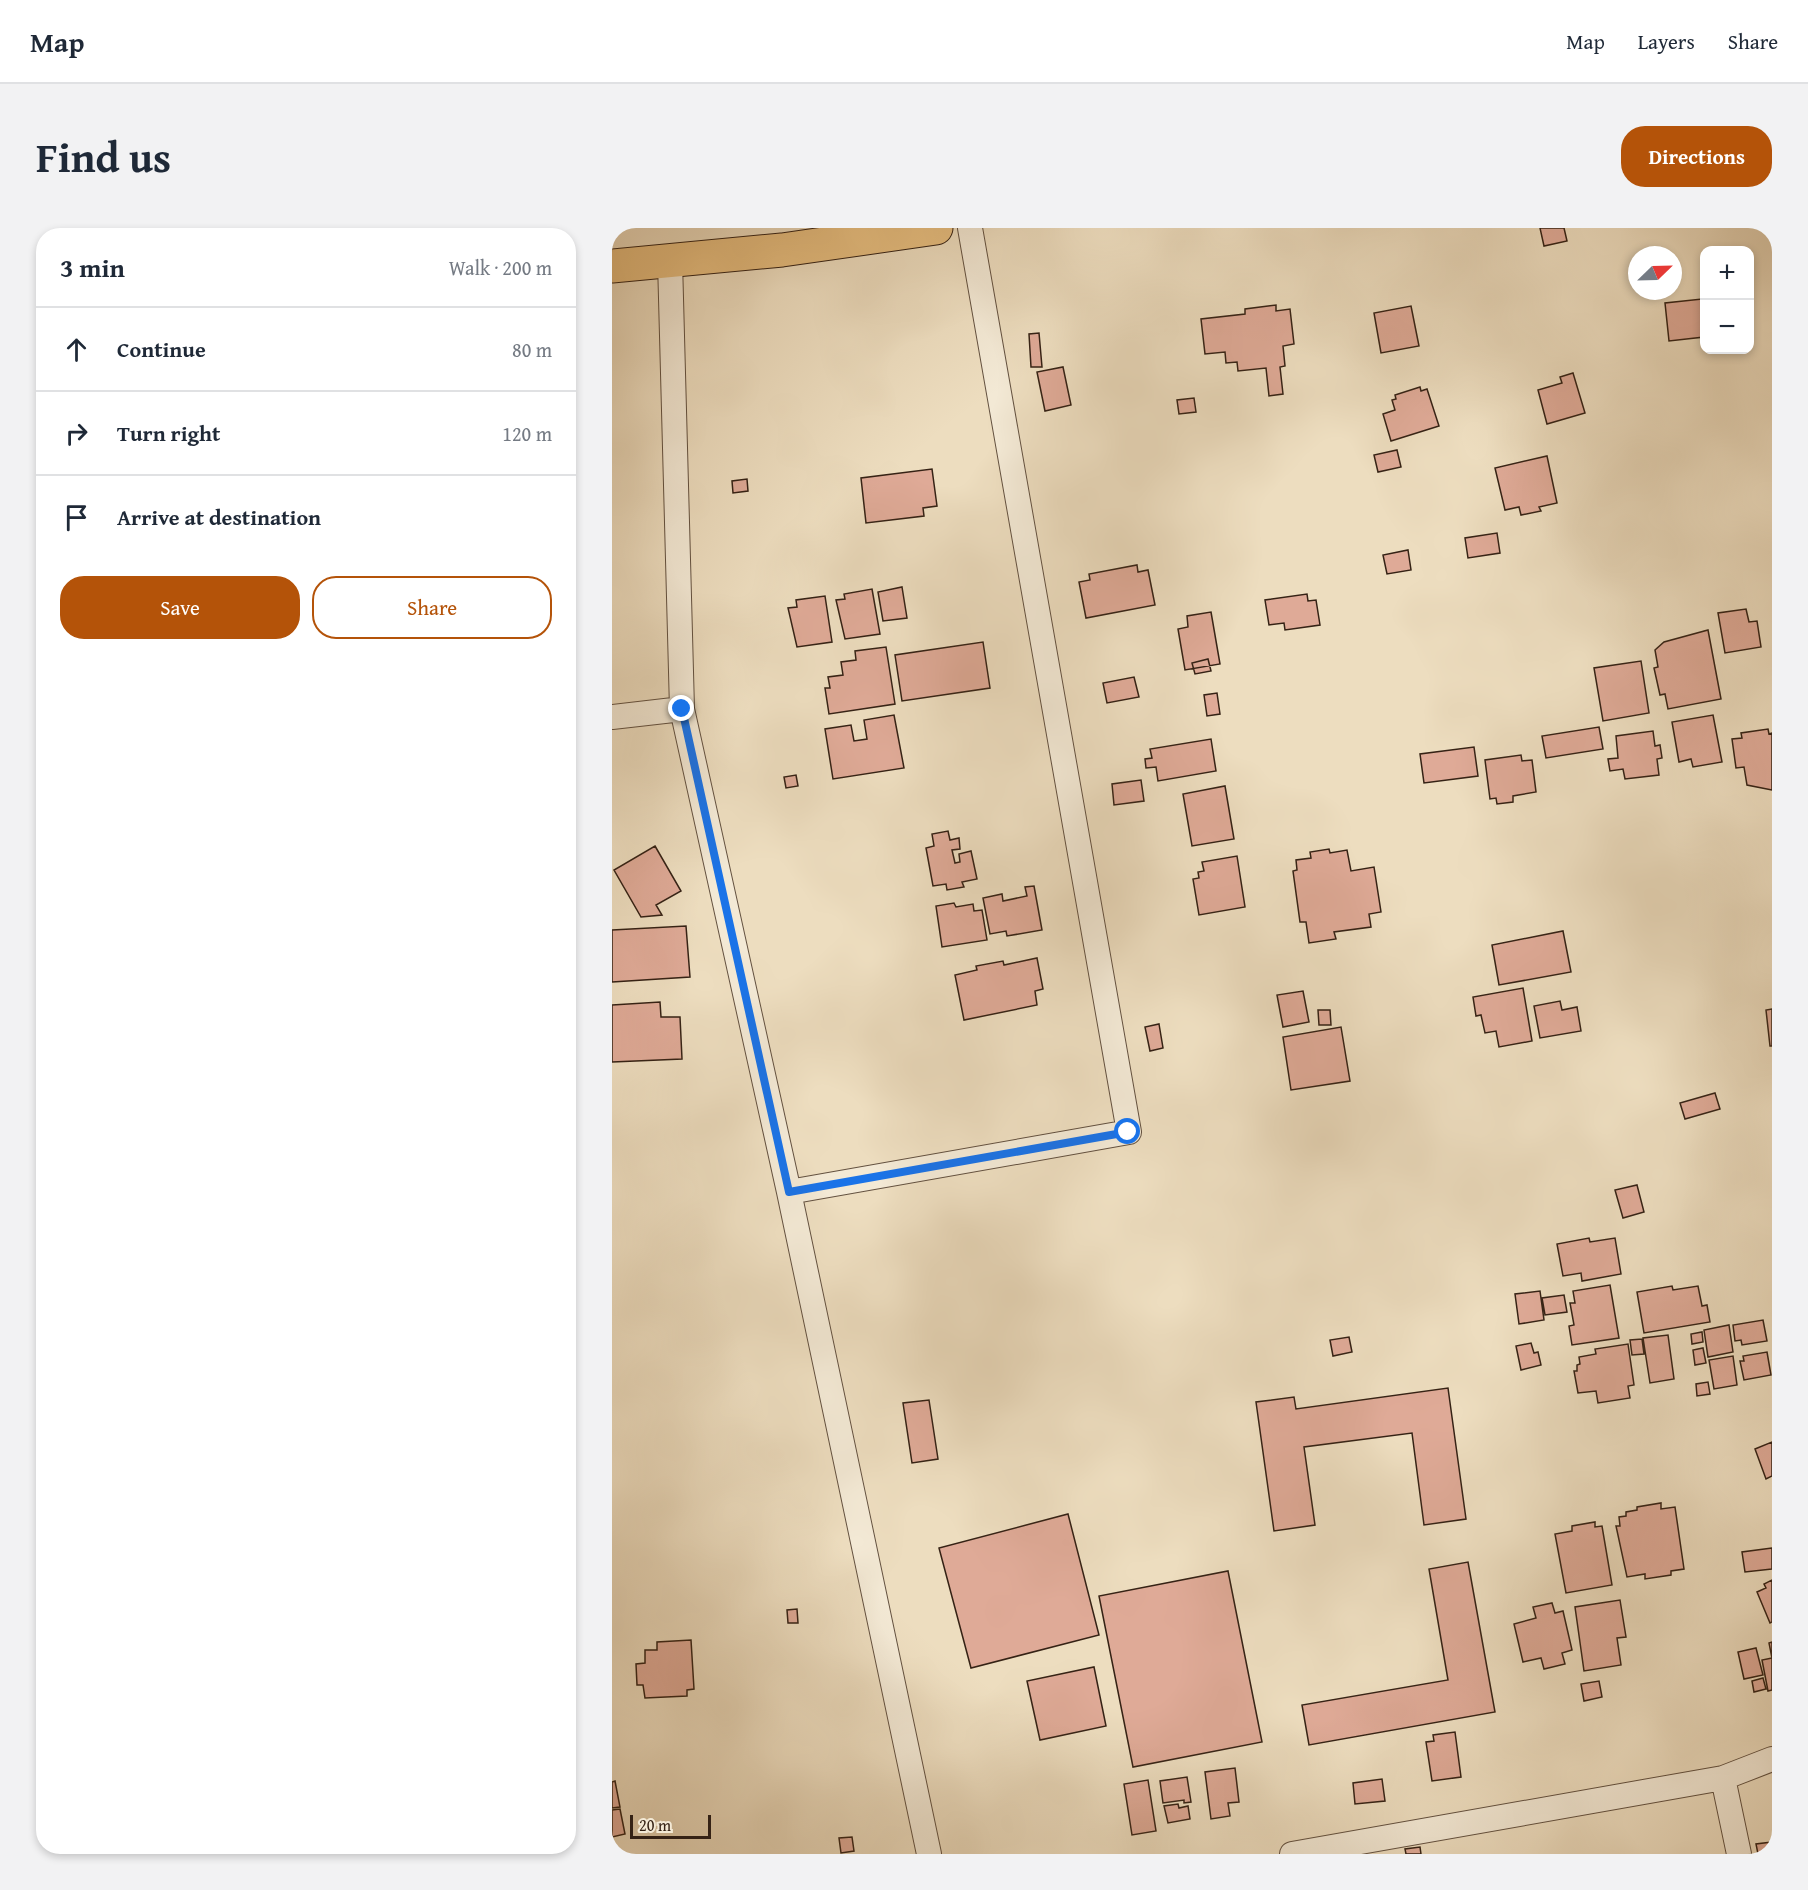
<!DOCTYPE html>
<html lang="en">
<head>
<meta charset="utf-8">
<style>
  :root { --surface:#fff; --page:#f2f2f3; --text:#1f2937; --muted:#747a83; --line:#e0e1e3; --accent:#b45309 }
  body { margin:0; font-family:"Gentium Book Plus",serif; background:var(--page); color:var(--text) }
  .controls { position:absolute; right:18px; top:18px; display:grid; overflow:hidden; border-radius:12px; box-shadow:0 3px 9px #0003 }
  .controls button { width:54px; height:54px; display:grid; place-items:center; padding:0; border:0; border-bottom:2px solid var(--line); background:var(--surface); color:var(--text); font:30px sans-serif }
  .compass { position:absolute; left:1016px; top:18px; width:54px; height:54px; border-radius:50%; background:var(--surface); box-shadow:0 3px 9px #0003; rotate:67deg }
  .scale { position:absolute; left:18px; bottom:15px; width:81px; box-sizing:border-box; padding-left:6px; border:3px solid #352215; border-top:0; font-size:16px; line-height:21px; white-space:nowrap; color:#352215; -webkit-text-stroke:4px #f3e9d5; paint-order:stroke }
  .stop { position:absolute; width:18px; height:18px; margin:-14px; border:4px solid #1a73e8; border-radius:50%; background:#fff }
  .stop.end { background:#1a73e8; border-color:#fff; box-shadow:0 2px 6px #0008 }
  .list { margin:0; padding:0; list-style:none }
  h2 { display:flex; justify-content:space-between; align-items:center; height:78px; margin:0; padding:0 24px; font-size:26px }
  h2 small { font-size:20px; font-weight:400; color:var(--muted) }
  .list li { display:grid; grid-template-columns:39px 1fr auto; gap:18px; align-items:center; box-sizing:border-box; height:84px; padding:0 24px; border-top:2px solid var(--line) }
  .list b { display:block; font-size:22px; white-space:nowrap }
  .list em { font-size:20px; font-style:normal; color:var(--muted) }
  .actions { display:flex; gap:12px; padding:18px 24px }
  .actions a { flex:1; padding:14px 0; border:2px solid var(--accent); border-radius:24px; text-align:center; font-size:21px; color:var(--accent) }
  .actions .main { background:var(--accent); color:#fff }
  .icon { flex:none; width:33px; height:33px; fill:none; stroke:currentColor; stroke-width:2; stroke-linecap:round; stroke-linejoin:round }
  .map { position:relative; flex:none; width:1160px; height:1626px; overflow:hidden; border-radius:24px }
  header { display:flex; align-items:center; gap:36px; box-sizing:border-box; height:84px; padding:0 30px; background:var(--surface); border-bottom:2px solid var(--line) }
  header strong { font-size:28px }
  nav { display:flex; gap:33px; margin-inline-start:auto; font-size:21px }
  .intro { display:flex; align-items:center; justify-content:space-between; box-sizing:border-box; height:144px; padding:0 36px }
  h1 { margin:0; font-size:42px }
  .button { padding:15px 27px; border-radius:24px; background:var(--accent); color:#fff; font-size:21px; font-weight:700 }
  main { display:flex; gap:36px; padding:0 36px }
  aside { flex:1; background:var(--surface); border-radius:24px; box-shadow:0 3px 9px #0003 }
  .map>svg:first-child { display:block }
  .building { fill:#dfaa97; stroke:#352215; stroke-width:1.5 }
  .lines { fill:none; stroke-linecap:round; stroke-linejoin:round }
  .street-casing { stroke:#635140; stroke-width:26 }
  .highway-casing { stroke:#352215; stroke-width:35 }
  .street { stroke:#f3e9d5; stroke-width:24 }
  .highway { stroke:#e6be80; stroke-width:33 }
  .route { stroke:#1a73e8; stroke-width:8 }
</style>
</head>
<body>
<header>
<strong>Map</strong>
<nav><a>Map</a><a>Layers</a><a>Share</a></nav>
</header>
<div class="intro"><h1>Find us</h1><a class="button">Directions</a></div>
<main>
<aside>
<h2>3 min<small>Walk · 200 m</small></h2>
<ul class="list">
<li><svg class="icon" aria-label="ahead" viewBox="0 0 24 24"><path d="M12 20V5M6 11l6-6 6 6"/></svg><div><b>Continue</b></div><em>80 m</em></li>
<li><svg class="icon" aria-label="right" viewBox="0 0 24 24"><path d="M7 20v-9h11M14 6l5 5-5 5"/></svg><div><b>Turn right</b></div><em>120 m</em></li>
<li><svg class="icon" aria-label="arrive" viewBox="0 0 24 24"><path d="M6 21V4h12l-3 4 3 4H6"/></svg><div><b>Arrive at destination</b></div></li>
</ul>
<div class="actions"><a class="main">Save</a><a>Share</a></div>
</aside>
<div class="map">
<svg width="1160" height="1626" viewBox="0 0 1160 1626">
  <rect width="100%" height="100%" fill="#edddbf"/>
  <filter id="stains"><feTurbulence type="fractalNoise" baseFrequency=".00333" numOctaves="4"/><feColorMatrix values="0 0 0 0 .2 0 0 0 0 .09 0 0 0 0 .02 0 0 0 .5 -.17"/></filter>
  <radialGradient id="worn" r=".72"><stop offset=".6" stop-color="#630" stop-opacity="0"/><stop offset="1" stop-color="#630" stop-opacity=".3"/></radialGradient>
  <path class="building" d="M928,0H952L955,13L932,18Z
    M1090,71L1092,109L1057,113L1053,75Z
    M664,77V83L678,81L682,116L671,118L673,138L668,139L671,166L657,168L654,140L626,143L625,134L614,135L613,124L593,126L589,91L633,86V81Z
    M799,78L807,118L769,125L762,85Z
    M427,105L430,139H419L417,106Z
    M451,139L459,177L433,183L425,144Z
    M961,145L973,185L935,196L926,162L950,155L948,149Z
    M808,159L809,163L815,161L827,198L779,213L771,186L783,182L780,172L784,171L783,167Z
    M582,170L584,184L567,186L565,172Z
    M785,222L789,239L766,244L762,227Z
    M935,228L945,275L927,279L929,283L909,287L907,279L893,282L883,240Z
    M320,241L325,278L311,280L312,288L254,295L249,250Z
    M135,251L136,263L121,265L120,253Z
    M885,305L888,325L856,330L853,310Z
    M796,322L799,342L775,346L771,327Z
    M525,337L526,344L536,342L543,377L474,390L467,354L478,352L477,346Z
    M290,359L295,390L271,393L266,364Z
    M260,361L268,406L233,411L224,372L233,371L232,366Z
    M695,366L696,373L704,372L708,397L673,402L672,395L657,397L653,372Z
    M213,368L220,414L185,419L176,380L185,379L184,372Z
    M1134,381L1137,394L1145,393L1149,419L1113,425L1106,385Z
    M599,384L608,436L573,442L566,401L576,399L575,388Z
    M1096,402L1109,471L1056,481L1053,466L1048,467L1042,440L1046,439L1043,422L1052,414Z
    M371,414L378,460L290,473L283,427Z
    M274,419L283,476L217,486L213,460H218L216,449L231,447L229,434L244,432L243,423Z
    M596,431L599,443L583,446L580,435Z
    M1029,433L1037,485L991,493L982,440Z
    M522,449L527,469L495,475L491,455Z
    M605,465L608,486L595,488L592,467Z
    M282,487L292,540L221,551L213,501L239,497L242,513L255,511L252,492Z
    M1101,487L1110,534L1081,539L1079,531L1067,534L1060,494Z
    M987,499L991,521L934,530L930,508Z
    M1156,501L1157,506L1160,505V562L1135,557L1132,539L1124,540L1120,511L1130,510L1129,505Z
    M1041,503L1043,518L1048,517L1050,530L1045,531L1047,547L1013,551L1011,541L998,543L996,531L1006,530L1004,508Z
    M599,511L604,543L546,553L544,539L534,540L533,531L540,530L538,521Z
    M862,519L866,548L812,555L808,526Z
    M909,527L910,533L920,532L924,564L901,568V574L885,576L884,570L878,571L873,532Z
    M184,547L186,558L174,560L172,549Z
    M529,552L532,573L502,577L500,556Z
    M613,558L622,611L580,618L571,566Z
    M336,603L338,612L347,610L348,621L340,622L343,635L348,634L347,626L359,623L365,651L350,654L352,659L335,662L334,656L321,658L314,620L322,618L320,606Z
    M43,618L69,663L44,677L50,687L29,689L2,642Z
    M717,621L718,625L735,622L739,643L762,639L769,684L757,686L759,699L722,704L724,711L697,715L694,694H688L681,643L685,642L684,632L699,630L698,624Z
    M625,628L633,679L587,687L581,651L587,650L586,644L592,643L590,634Z
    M422,658L430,702L395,708L394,703L378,706L371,670L390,666L391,673L415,668L413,659Z
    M342,675L344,679L361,676L362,683L370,682L375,712L330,719L324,678Z
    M74,698L78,749L0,754V702Z
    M951,703L959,744L887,757L880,717Z
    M425,730L431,761L423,763L425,777L352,792L343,747L365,742L364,738L391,733L392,737Z
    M911,760L920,813L887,819L884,803L873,805L869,787L864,788L861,769Z
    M691,763L697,794L671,799L665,767Z
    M948,773L950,782L965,779L969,803L928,810L922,778Z
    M48,774L49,789H68L70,831L0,834V777Z
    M1160,781V818H1158L1154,782Z
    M706,782H718L719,797H707Z
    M547,796L551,820L538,823L533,799Z
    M729,799L738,853L679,862L671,809Z
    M1103,865L1108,881L1073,891L1068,875Z
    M1025,957L1032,984L1011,990L1003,962Z
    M977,1010L978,1014L1003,1010L1009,1046L970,1053L969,1045L951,1048L945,1016Z
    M998,1057L1007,1110L960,1117L957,1098L962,1097L958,1075H963L961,1063Z
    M1060,1058L1061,1062L1086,1058L1090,1078L1095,1077L1098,1094L1032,1105L1025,1064Z
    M928,1063L932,1092L907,1096L903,1066Z
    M952,1067L955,1084L933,1087L930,1070Z
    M1151,1092L1155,1113L1130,1117L1129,1112L1123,1113L1121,1097Z
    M1117,1097L1121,1124L1096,1129L1092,1102Z
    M1090,1104L1091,1114L1080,1116L1079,1106Z
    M1056,1107L1062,1151L1038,1155L1031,1110Z
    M737,1109L740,1124L721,1128L718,1112Z
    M1030,1111L1032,1126L1020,1127L1018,1112Z
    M919,1115L922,1125L926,1124L929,1137L909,1142L904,1118Z
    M1016,1116L1022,1157L1016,1158L1018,1170L986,1175L984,1163L966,1165L962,1143H965V1137L968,1136L967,1129L984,1126L983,1121Z
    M1091,1120L1094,1135L1083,1137L1081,1122Z
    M1155,1124L1159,1147L1132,1152L1128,1133H1132L1131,1128Z
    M1121,1128L1125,1157L1102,1161L1097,1132Z
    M1096,1154L1098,1166L1085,1168L1084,1156Z
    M836,1160L854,1291L812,1297L800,1205L692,1219L703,1297L662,1303L644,1174L682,1169L684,1181Z
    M317,1172L326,1231L300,1235L291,1175Z
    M1160,1214V1248L1154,1251L1143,1221Z
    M1049,1275V1281L1063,1279L1072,1341L1059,1343V1347L1033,1351V1346L1015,1349L1004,1298H1008L1007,1289L1014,1288V1284L1025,1282V1279Z
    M456,1286L487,1407L359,1440L327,1320Z
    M983,1294V1299L990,1298L1000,1357L954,1365L943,1306L960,1303V1298Z
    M1160,1320V1341L1133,1344L1130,1324Z
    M856,1334L883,1484L697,1517L690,1477L836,1452L817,1341Z
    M616,1343L650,1514L521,1539L487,1368Z
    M1160,1352V1394L1158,1395L1145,1364L1154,1360L1152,1356Z
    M1008,1372L1014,1409L1005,1410L1009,1437L972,1443L963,1379Z
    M940,1375L943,1385L951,1383L960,1422L950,1425L953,1436L932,1441L929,1430L911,1434L902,1396L924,1390L921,1379Z
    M185,1381L186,1395H176L175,1382Z
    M79,1412L82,1461L75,1462V1468L33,1470L31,1457H25L24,1436L33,1435V1422H45V1414Z
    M1160,1414V1462L1156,1463L1150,1432L1160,1430L1157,1415Z
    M1144,1420L1151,1447L1132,1451L1126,1424Z
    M482,1439L494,1498L428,1512L415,1453Z
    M1151,1450L1154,1461L1142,1464L1140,1453Z
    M987,1453L990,1469L972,1473L969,1456Z
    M843,1504L849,1549L820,1553L814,1514L822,1513L821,1507Z
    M623,1540L627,1574L616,1575L618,1588L599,1591L593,1544Z
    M575,1549L579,1574L572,1575V1572L551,1575L548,1553Z
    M770,1551L773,1573L743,1576L741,1555Z
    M536,1552L544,1603L520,1607L512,1556Z
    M3,1553L8,1579L0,1580V1554Z
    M566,1576L567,1580L576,1578L578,1591L556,1595L552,1578Z
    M8,1581L13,1606L0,1609V1582Z
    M240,1609L242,1623L229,1625L227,1610Z
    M1160,1614V1626H1146L1144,1616Z
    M808,1619L809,1626H794L793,1621Z"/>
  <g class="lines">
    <defs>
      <path id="street" d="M58,33L70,481L177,964L317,1626
        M0,489L70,481
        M177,964L517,904L358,0
        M1111,1550L1127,1626
        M680,1626L1111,1550L1160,1531"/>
      <path id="highway" d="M0,38L170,22L324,0"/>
    </defs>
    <use href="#street" class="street-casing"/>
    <use href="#highway" class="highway-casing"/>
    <use href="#street" class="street"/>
    <use href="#highway" class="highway"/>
  </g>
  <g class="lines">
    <path class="route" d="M70,481L177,964L516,904"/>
  </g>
  <rect width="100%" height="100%" filter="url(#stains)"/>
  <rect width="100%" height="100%" fill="url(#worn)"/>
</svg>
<div class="controls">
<button>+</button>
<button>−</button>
</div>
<svg class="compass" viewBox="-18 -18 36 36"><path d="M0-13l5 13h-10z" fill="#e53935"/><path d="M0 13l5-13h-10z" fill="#747a83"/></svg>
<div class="scale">20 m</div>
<div class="stop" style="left:516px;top:904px"></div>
<div class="stop end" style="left:70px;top:481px"></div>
</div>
</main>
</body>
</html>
